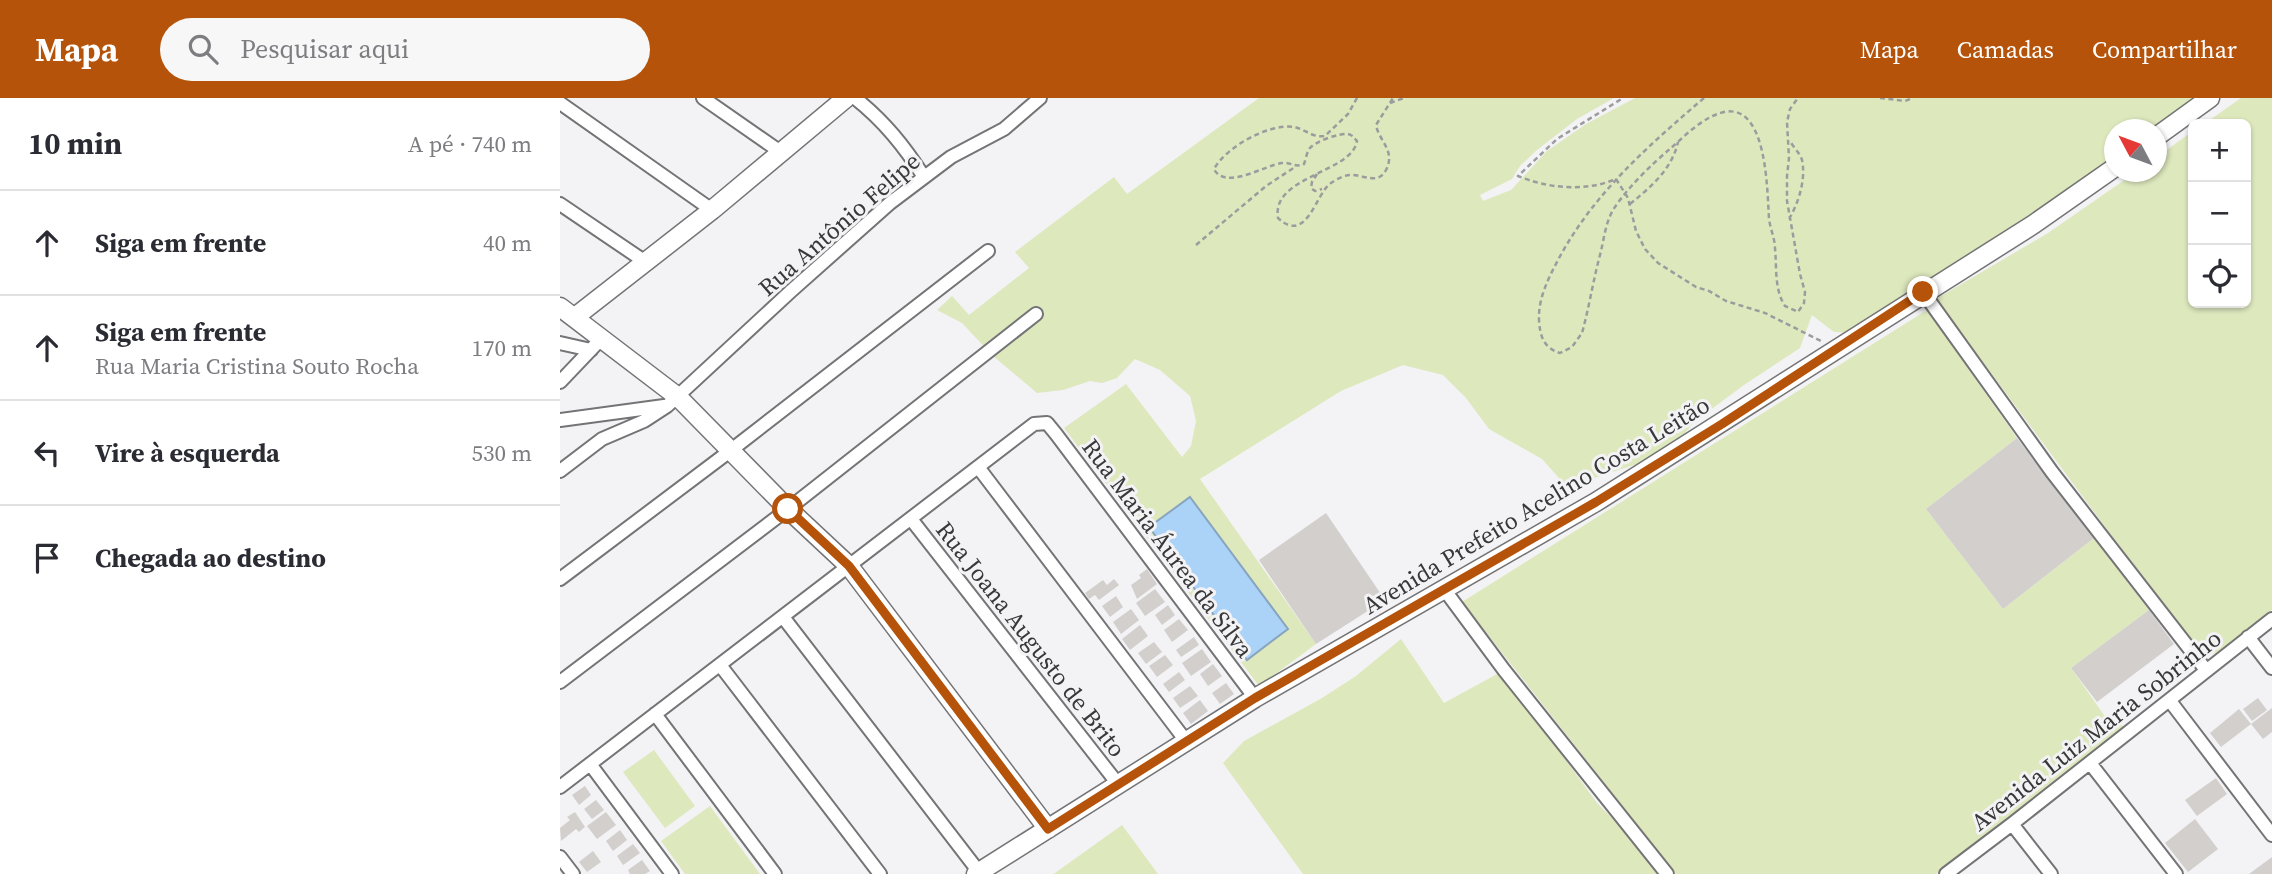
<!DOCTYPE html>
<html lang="pt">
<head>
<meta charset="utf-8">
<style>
  :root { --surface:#fff; --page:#f7f7f7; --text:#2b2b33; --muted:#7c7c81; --line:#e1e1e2; --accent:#b45309 }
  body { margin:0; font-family:"Source Serif 4",serif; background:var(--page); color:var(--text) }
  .controls { position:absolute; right:21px; top:21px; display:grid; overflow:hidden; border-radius:10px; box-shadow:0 2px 5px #0004 }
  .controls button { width:63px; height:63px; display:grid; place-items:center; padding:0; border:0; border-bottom:2px solid var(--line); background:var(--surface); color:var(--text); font:35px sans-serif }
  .compass { position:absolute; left:1544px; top:21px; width:63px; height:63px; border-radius:50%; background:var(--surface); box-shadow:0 2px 5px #0004; rotate:311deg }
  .stop { position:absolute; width:21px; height:21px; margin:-16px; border:5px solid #b45309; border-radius:50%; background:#fff }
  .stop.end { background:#b45309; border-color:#fff; box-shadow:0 2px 7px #0008 }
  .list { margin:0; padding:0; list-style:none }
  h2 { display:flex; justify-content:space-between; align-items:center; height:91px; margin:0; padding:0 28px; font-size:30px }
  h2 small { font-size:23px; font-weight:400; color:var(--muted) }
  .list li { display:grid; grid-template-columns:46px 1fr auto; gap:21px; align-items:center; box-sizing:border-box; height:105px; padding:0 28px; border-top:2px solid var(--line) }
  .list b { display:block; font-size:26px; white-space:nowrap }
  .list p { margin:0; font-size:23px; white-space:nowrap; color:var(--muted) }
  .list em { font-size:23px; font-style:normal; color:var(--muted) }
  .icon { flex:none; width:38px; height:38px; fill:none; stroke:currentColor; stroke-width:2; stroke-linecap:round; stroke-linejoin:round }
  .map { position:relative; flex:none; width:1712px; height:776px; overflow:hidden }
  header { display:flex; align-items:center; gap:42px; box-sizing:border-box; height:98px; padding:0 35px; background:var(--accent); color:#fff }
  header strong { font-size:33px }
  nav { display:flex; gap:38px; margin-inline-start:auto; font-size:24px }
  .search { width:490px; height:63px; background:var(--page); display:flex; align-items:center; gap:18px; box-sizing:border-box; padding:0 24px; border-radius:38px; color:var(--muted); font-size:26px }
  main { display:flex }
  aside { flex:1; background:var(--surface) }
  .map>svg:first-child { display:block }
  .green { fill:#dde8bd }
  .water { fill:#abd3f7; stroke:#88a4be; stroke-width:2 }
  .building { fill:#d2cfcd }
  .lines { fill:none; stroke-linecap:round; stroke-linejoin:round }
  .street-casing { stroke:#747476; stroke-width:16 }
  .secondary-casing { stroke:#747476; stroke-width:21 }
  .path { stroke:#9c9c9e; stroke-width:2.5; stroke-dasharray:5 3.5; stroke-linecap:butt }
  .street { stroke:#fff; stroke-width:12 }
  .secondary { stroke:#fff; stroke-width:18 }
  .route { stroke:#b45309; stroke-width:9 }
  .labels { text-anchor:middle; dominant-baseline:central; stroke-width:6; stroke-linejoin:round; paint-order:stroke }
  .street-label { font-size:24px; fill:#383839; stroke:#f3f3f6 }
</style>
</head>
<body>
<header>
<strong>Mapa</strong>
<div class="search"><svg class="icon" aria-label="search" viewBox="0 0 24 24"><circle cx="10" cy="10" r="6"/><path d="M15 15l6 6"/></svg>Pesquisar aqui</div>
<nav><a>Mapa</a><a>Camadas</a><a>Compartilhar</a></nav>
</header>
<main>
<aside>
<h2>10 min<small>A pé · 740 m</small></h2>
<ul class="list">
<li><svg class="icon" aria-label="ahead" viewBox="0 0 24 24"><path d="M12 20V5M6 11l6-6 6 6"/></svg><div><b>Siga em frente</b></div><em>40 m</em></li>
<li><svg class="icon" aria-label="ahead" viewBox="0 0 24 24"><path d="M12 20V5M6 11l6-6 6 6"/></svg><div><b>Siga em frente</b><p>Rua Maria Cristina Souto Rocha</p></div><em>170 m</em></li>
<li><svg class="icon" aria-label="left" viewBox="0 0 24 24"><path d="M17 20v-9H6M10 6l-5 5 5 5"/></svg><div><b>Vire à esquerda</b></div><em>530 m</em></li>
<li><svg class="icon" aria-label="arrive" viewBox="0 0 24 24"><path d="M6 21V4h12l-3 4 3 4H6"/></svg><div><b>Chegada ao destino</b></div></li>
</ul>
</aside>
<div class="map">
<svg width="1712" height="776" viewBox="0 0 1712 776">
  <rect width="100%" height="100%" fill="#f3f3f6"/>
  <path class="green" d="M699,0H1054L1017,21L977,52L960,68L952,81L920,97L923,103L951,92L987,53L1026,26L1075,0H1646L1596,32H1554V67L1295,235L1274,234L1252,217L1240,250L1184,287L1134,324L1112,351L1098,363L1074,367L1007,389L982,361L929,331L906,300L883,277L843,267L781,293L640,381L756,546L699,588L504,330L566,286L622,359L631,348L636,323L630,298L600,272L575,261L557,280L542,285L530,283L503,292L477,295L433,258L402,225L377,212L392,198L409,217L469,170L455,154L554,79L567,96Z
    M1681,0H1712V512C1702,520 1691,528 1681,536C1667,547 1653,566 1635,550L1376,201L1488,135L1576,74H1596L1597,59L1633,33V205H1686V26H1644Z
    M1367,212L1457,340L1366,411L1443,511L1534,440L1589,512L1511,570L1544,617L1565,629L1376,776H1116L902,504Z
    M841,541L884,605L939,575L984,632L1037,705L1057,725L1098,776H743L663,665L684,643L762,600L796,578Z
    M94,652L135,708L105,730L63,674Z
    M150,708L200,776H125L101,743Z
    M562,727L598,776H493L495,775Z"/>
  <path class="water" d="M630,399L728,531L687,562L589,429Z"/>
  <path class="building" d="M1457,340L1534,440L1443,511L1366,411Z
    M766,415L825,502L756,546L699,462Z
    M587,471L597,486L577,501L571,487L581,480L579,477Z
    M554,481L559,487L539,502L535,497L529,501L525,495L543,482L547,487Z
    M595,491L605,504L585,518L576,505Z
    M556,498L563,509L550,519L542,508Z
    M608,507L615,517L602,527L595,517Z
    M571,511L579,522L561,536L553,524Z
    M1589,512L1614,546L1537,604L1511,570Z
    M619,521L628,532L612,544L604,532Z
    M580,527L588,538L570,552L562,541Z
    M634,539L639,547L621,559L616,552Z
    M594,544L602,554L586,566L578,555Z
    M642,551L651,564L631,578L622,565Z
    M605,557L613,567L597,579L589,568Z
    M653,566L662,578L648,588L640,576Z
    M619,574L625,582L609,594L603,586Z
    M666,585L674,596L660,606L652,595Z
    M630,588L638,598L620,610L613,600Z
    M1698,600L1707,612L1692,623L1683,611Z
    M640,602L648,613L631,626L623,615Z
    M1712,610V634L1703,641L1691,626Z
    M1679,611L1691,626L1661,649L1650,635Z
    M1656,680L1667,696L1637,718L1625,702Z
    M25,688L31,697L19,707L12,697Z
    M36,702L44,712L32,721L24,711Z
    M15,714L25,729L19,734L16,731L1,743L0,730L10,722L7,719Z
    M46,714L56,727L37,741L27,728Z
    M1635,721L1658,751L1628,774L1605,745Z
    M60,732L67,742L53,753L46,743Z
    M73,746L80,755L63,767L57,758Z
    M33,753L41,764L27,774L19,764Z
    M1712,759V776H1689Z
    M82,762L90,773L85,776H70L68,772Z"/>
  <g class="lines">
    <defs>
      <path id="street" d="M143,0L222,55
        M295,0C324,23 344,48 364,79
        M0,5L152,112
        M0,106L87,165
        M1363,194L1492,374L1646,572
        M0,245L31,252
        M0,284L41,241
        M0,322L104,308
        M418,369L626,643
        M0,373L42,341L84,323L107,308L231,193L330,105L391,59L444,31L480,0
        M351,421L558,686
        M0,481L170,353L428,153
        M884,491L944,572L1107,776
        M223,519L419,774
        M1688,539L1712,570
        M160,567L320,776
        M0,584L228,411L476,216
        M1610,603L1712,737
        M95,616L215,776
        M1530,665L1616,776
        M30,666L112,776
        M0,689L474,326L487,325L496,336L695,600
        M1452,726L1491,776
        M0,759L13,776
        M1386,776L1452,726L1712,521"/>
      <path id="secondary" d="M1596,39L1650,0
        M0,209L118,299L228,411L289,468L488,731
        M15,219L152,112L286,0
        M416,776L695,600L1036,404L1474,126L1554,70"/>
    </defs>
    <use href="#street" class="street-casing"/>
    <use href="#secondary" class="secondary-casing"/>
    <path class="path" d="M797,0L788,16L765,38C752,40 745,31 734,29C709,25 666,49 654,71C665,93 705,67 722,65C731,64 735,70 744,66C746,61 747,53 750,50C756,43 779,35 788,36C793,37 794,40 797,43C792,75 711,78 718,120C747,147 755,96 771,85C777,81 784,77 791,77C804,77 818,87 826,72C836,53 819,43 816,27L833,0
      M1144,0C1088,48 1033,96 998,162C988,181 978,201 979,222C980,239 984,250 1000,255L1012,249L1022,235C1029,210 1033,183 1040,157C1044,142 1045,126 1053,112C1067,90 1092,66 1111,50C1127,36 1143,19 1164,14C1208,5 1207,95 1209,120C1210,131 1215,140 1215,151C1217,170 1214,191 1225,208L1238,214L1244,205L1245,194L1240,176L1227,103V78L1229,60L1227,24L1230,11L1238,0
      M1320,0L1345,3L1353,0
      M830,5L844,0
      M757,76L752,84L751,90L755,93L762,91
      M1056,81L1068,100L1076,133L1085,151L1098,165L1136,189L1149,193L1166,203L1205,215L1263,244
      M1053,82C1024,94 987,90 958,78L997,41L1063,0
      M1070,106C1091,89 1112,71 1118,44
      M1229,121C1239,104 1246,81 1242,62C1240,55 1233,49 1230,43
      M636,147L706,88L735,69"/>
    <use href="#street" class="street"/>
    <use href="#secondary" class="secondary"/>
  </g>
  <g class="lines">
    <path class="route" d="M228,411L289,468L488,731L695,600L1036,404L1162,326L1363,194"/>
  </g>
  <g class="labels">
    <g class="street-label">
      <text transform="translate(279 126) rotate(-41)">Rua Antônio Felipe</text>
      <text transform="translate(976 407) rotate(-31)">Avenida Prefeito Acelino Costa Leitão</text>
      <text transform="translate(608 450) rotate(53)">Rua Maria Áurea da Silva</text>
      <text transform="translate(471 541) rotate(52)">Rua Joana Augusto de Brito</text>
      <text transform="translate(1536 632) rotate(-38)">Avenida Luiz Maria Sobrinho</text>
    </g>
  </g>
</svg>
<div class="controls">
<button>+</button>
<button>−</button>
<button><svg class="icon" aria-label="locate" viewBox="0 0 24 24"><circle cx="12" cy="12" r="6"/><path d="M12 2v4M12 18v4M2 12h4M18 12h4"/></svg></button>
</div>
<svg class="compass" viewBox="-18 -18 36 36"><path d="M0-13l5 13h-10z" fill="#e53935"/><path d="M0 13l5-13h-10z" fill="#7c7c81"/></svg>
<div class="stop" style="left:228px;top:411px"></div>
<div class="stop end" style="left:1363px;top:194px"></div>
</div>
</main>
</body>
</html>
